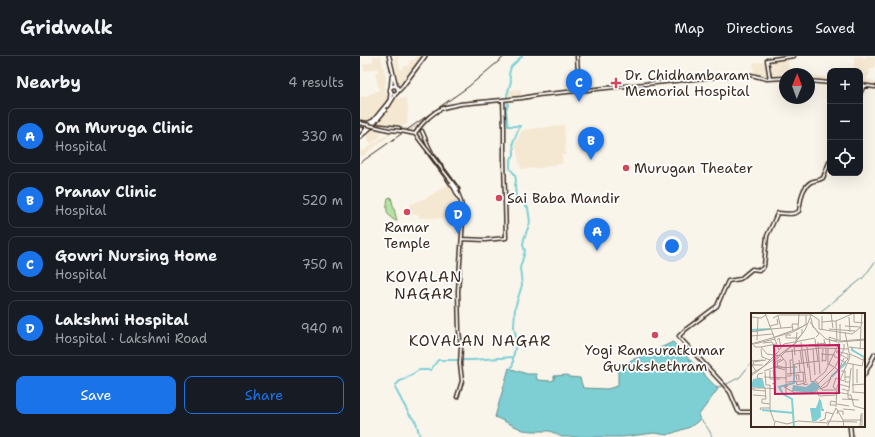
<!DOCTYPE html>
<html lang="en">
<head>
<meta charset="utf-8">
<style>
  :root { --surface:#171b24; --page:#242831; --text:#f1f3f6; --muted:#9ea1a6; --line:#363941; --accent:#1a73e8 }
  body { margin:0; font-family:"Shantell Sans",sans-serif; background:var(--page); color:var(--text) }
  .controls { position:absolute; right:12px; top:12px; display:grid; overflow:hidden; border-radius:8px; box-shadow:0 4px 16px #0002 }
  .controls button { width:36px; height:36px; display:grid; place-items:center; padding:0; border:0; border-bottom:1px solid var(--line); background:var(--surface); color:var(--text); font:20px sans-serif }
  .compass { position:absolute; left:419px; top:12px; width:36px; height:36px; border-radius:50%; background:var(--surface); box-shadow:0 4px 16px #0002; rotate:1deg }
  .you { position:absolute; left:312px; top:190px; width:14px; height:14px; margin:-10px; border:3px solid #fff; border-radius:50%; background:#1a73e8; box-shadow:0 0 0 6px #1a73e833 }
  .badge { display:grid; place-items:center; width:26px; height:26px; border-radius:50%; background:var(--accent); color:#fff; font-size:13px; font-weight:700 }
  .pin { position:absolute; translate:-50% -33px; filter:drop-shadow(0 1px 2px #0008) }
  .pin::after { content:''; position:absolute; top:21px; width:14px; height:12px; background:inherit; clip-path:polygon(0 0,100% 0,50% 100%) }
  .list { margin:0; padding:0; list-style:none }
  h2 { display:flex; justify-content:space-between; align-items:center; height:52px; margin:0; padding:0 16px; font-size:17px }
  h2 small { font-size:13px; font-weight:400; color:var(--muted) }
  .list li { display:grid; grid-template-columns:26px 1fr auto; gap:12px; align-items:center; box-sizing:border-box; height:56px; margin:0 8px 8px; padding:0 8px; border:1px solid var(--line); border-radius:8px }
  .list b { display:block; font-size:15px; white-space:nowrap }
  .list p { margin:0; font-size:13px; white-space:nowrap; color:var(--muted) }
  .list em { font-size:13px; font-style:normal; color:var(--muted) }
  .actions { display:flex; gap:8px; padding:12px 16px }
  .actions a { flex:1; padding:9px 0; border:1px solid var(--accent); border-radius:8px; text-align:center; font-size:14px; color:var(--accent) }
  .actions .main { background:var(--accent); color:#fff }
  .icon { flex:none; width:22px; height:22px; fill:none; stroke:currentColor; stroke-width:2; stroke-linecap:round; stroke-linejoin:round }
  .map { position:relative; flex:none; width:515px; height:381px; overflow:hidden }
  header { display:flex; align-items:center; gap:24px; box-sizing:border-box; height:56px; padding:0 20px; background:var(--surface); border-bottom:1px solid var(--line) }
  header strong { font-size:19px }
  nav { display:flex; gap:22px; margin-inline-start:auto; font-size:14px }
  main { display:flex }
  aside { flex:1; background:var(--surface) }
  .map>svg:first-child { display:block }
  .built { fill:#f4e8d3 }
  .green { fill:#b5e5a4; stroke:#788861 }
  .water { fill:#7ecfd4; stroke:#638d8b }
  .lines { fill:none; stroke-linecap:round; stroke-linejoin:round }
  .stream { stroke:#638d8b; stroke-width:1 }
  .canal { stroke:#7ecfd4; stroke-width:2 }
  .tertiary-tunnel { stroke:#d4ccc2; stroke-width:2; stroke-dasharray:2 1; stroke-linecap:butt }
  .tertiary-casing { stroke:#3b2a1e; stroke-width:5 }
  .primary-casing { stroke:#3b2a1e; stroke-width:5.5 }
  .tertiary { stroke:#fff; stroke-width:2 }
  .primary { stroke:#fff; stroke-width:2.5 }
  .rail { stroke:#3b2a1e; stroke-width:1 }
  .tertiary-bridge-casing { stroke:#3b2a1e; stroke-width:5; stroke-linecap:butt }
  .tertiary-bridge { stroke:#fff; stroke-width:2 }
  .poi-dot { fill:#d1495b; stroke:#fff; stroke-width:1.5 }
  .labels { text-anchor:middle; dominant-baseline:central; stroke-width:3.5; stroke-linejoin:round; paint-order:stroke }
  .poi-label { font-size:14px; fill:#3b2a1e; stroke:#fff; text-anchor:start }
  .neighbourhood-label { font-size:15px; letter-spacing:1px; fill:#3b2a1e; stroke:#fff }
  .inset-river { fill:none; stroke:#7ecfd4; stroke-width:2 }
  .inset-road { fill:none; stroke:#aea499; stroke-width:1 }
  .view { fill:#c2185b; fill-opacity:0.15; stroke:#c2185b; stroke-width:2 }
  .inset-edge { fill:none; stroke:#3b2a1e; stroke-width:2 }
</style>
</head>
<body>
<header>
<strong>Gridwalk</strong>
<nav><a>Map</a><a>Directions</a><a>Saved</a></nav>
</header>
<main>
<aside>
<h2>Nearby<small>4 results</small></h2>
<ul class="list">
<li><span class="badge">A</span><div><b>Om Muruga Clinic</b><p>Hospital</p></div><em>330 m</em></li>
<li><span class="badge">B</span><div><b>Pranav Clinic</b><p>Hospital</p></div><em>520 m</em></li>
<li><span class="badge">C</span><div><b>Gowri Nursing Home</b><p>Hospital</p></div><em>750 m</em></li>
<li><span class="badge">D</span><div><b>Lakshmi Hospital</b><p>Hospital · Lakshmi Road</p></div><em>940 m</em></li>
</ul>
<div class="actions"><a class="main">Save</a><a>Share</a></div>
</aside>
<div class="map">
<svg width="515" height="381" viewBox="0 0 515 381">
  <rect width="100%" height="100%" fill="#faf5eb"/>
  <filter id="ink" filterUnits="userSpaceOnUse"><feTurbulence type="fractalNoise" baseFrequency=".025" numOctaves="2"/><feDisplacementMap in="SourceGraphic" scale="8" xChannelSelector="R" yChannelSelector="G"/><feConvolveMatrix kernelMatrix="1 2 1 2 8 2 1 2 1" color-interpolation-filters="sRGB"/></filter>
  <g filter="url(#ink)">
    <path class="built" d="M13,0H21L26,21L25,33L29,41V45L0,78V41L6,40L19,34L15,17L18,16V12L4,15L3,8L13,6Z
      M34,0H38L40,13L44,12V10H48L50,4H54L56,0H63L44,26L39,27L37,24Z
      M494,0H502V1L506,2L507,0H515V13H510L509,20H507V24L515,25V29L500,28V15H493L494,7Z
      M428,2L429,15H438V18H441H425V21L407,22L394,18L393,7Z
      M449,19L470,22V25L449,23Z
      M161,33V41H148L149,34Z
      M36,42H46L48,50L47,69H44L0,102V94L3,95L38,70H28L17,67L18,64Z
      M204,69L206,99H202L203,107L182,112L161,113L159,106L155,86L162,74Z
      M13,72L19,73L22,79L11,88L5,79Z
      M89,128L92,130L100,146V163L59,162V159H52V156H49V149L66,142Z"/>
    <path class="green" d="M31,141L37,165C25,161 26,152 28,142Z"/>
    <path class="water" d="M313,286L358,333L338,360L341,363L330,371L307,379L294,377L262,381H202L190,375H172L163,374L135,361L149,312L167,318H176L177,324L191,325L194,324V320L208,319L209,321L220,322L223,332L247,333L258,330V313L265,311L271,304L283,300Z"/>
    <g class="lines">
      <path class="stream" d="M454,258L460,256L503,222L515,206
        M357,332L367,328L380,321L392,306
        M340,363C345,368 350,374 352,381"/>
      <path class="canal" d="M151,313L153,308V301
        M60,381L56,366L49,358L35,332L36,329L40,325L46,322L59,314H71L72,312L78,304H113L153,301L157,285L154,271L155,252L162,229L160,212L165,195L163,189L164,183L170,166L168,152L165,149L156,142L155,130L156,124L155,119L150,112V107L152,101L154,100V96L153,86L160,70H148L147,65L146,53L148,49L147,39L151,25L149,18L151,11L162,0"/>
      <path class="tertiary-tunnel" d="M39,72L51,73L57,70L60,71L62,75"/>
      <defs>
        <path id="tertiary" d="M217,0L219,35
          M410,23L407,4L434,0
          M449,25L470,27
          M500,29L515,31
          M500,38L504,29
          M100,48L162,42L178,39L373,19H391L407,23L425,22
          M0,66L8,67L12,65
          M0,69L6,70V73
          M13,71L14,69L39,72
          M62,75L68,89L73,99L98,133
          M68,96L94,132L99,142
          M92,126C100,139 103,149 103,164L98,235L99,275L101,291L100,308L102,325L97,341
          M102,183L125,184L146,182L144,103V71L143,44
          M392,356H379L378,355L370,336L364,329L320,282L319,280L325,274L357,250L363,236L368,225L380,223L392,213L399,214L402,213L404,210L407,180L417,158L418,157C425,157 434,160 439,155C441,145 441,132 451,126C455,124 459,125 463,122L470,104"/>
        <path id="primary" d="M29,0L36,30
          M30 34a4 4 0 1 1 8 0a4 4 0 1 1-8 0Z
          M31,31L32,20
          M38,35L42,31L65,0
          M28,50L36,37
          M2,79L11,71L25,54
          M0,81L27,48L30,44L31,35
          M504,319L515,298
          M490,370L491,381"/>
      </defs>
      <use href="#tertiary" class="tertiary-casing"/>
      <use href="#primary" class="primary-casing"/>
      <use href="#tertiary" class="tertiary"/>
      <use href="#primary" class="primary"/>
      <path class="rail" d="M0,107L108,31L145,0"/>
      <defs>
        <path id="tertiary-bridge" d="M0,67L29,74L41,75L55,78L92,126
          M55,78C60,69 72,57 81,53C87,50 94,50 100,48"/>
      </defs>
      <use href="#tertiary-bridge" class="tertiary-bridge-casing"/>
      <use href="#tertiary-bridge" class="tertiary-bridge"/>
    </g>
  </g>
  <g class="poi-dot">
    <path d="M254 21h4v4h4v4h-4v4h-4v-4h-4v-4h4z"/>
    <circle cx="266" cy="112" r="4"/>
    <circle cx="139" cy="142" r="4"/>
    <circle cx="47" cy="156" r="4"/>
    <circle cx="295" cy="279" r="4"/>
  </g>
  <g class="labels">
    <g class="poi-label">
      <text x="265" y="19">Dr. Chidhambaram<tspan x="265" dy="16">Memorial Hospital</tspan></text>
      <text x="274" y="112">Murugan Theater</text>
      <text x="147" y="142">Sai Baba Mandir</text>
      <text x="47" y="171" text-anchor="middle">Ramar<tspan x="47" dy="16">Temple</tspan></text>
      <text x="295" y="294" text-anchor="middle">Yogi Ramsuratkumar<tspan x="295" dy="16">Gurukshethram</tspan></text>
    </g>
    <g class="neighbourhood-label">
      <text x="64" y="221">KOVALAN<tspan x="64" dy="17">NAGAR</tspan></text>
      <text x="120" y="285">KOVALAN NAGAR</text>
    </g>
  </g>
  <g transform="translate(391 257)">
    <rect width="114" height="114" fill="#faf5eb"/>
    <path d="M8,65L12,67L14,75L0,74L2,66ZM63,68L69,74L62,80L41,78L42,72L55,74ZM69,84L70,104L65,108H61L59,95H65Z" fill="#7ecfd4"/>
    <path class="inset-river" d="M0,17L19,16M101,34V37L113,44M80,64L95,50M69,87L71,97H73M11,97L43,100M43,114L41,86L32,81L28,74L43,70V51"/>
    <path class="inset-road" d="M14,0L28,37M80,0L81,8H85L103,0M59,1L68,7V16M103,1V9L112,10M27,3L30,15M0,4L10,5L15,2M98,4L99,19M22,5L28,2H60M60,5L62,14L75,26L87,29L114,27M59,9L68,21L65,24M71,9L81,8L82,15M19,13L27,11L26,6M94,13L109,14M110,14L111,0M20,16L42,14M47,16L48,1M68,16L101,21L110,14M71,16V3M78,16L104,18M5,18L20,16M42,18L41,11H47M0,19L12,17M46,19L45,28L51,21V16M40,22H35V25H48M0,23L22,21M24,24L51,14L55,11V2M64,26L67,49M73,26L74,33L87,32M6,27L7,5M26,27L28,25L30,34M78,27L86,28L85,8M89,28V11M0,29L4,34H10L16,41L30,43L35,49V81M50,29L55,70M67,29L69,61M12,30L21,29L23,32M0,31L42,19L56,11M3,31L24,26M79,32L78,24L90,28L114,26M10,34L25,31M56,34L60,69L64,68M10,36L11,44L19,47M41,36L43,63M62,36L64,62M109,36L110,14M28,37L33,31L64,25M49,37L51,51M54,37L57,55M34,39L46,29M85,39L97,46M70,41L84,42M99,41L112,47M44,42L43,34L75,30M30,43L34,39L70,35L97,36M83,43L95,50M30,46L24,49V54L34,57M33,46L26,50L27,55L46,54M48,47L49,59M71,47L75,48V35M71,49L72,36M96,50L111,53L114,41V36L98,34M44,51L68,48M78,51L89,58M1,52L0,48L12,47M3,52L2,49L15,47M77,52V35M23,56L22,49L28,44M88,56L93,45M19,57V66H29M5,58L1,52H12M13,58L27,53L35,55M90,58H94V69H98M14,59L15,72M52,59L53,72L57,71M12,60L7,61L6,65L12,66M0,61L12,54L28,38M36,61L53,59M0,63L43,31L54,17L61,0M36,63H40L39,47H41M13,64L36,65M94,64H99L100,55M79,65L97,46V41L85,38M46,67L45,62H48V67M45,68L46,72L54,70M36,69L52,68M106,70V56M21,71L24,70L22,57M67,71L84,54L93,36V31M87,71L99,74M15,72H19V97L23,108M101,72L114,71M37,73L33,74L44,80H63L80,65M0,75H14M2,75V77L15,78M69,76L76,73L80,65M85,76L82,74L85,65L93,68M91,76L98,78L99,64M85,77H71L64,67L74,59L88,30M66,78L68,83L86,82M97,78V85L103,87M85,79L97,81M102,79L114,80M102,80V51M2,82L15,83M97,82H100L103,93L114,96M91,86L108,87M19,91L11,90V86H15L14,75L25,76M86,91L98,93M85,92H79L80,88L85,89M85,94L86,74L99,44L94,19M85,95L92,107L93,114M92,96L104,97M10,97L9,95H19M86,101L87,98H92V102M92,107H111M69,108L74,106L75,99L82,101M76,108L106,109M109,113L110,101M111,113V100M23,114L24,108L36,111L47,108L78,110M76,114L85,95"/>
    <path class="view" d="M88,32V80L24,81L23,33Z"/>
    <rect width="114" height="114" class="inset-edge"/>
  </g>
</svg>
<div class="controls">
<button>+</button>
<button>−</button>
<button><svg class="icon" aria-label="locate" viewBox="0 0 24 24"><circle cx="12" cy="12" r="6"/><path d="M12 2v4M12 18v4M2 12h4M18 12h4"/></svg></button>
</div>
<svg class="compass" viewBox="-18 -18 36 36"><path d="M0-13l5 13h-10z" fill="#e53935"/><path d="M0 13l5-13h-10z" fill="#9ea1a6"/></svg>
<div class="you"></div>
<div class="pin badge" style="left:237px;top:195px">A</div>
<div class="pin badge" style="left:231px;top:104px">B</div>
<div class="pin badge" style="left:219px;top:46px">C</div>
<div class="pin badge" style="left:98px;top:178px">D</div>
</div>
</main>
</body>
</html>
